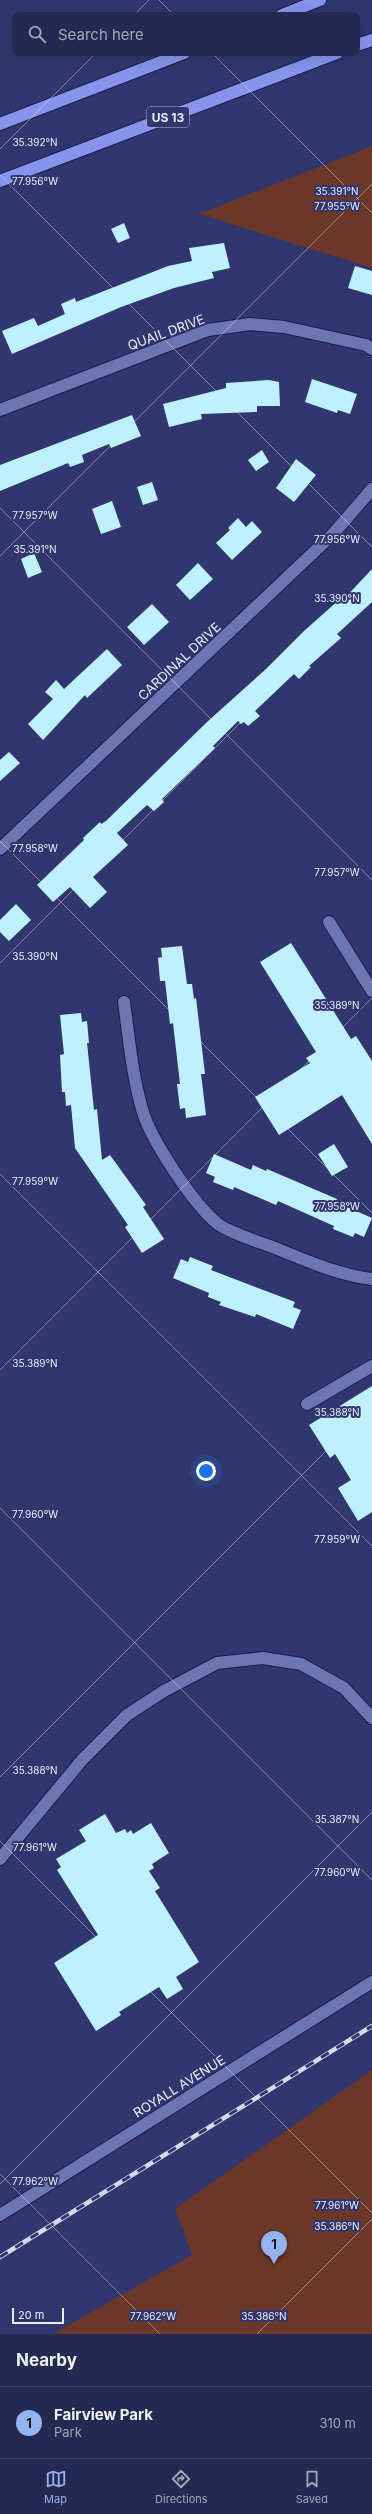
<!DOCTYPE html>
<html lang="en">
<head>
<meta charset="utf-8">
<style>
  :root { --surface:#252952; --page:#2d3159; --text:#f1f3f6; --muted:#a3a6b8; --line:#424569; --accent:#95b2f1 }
  body { margin:0; font-family:Inter,sans-serif; background:var(--page); color:var(--text) }
  .scale { position:absolute; left:12px; bottom:10px; width:52px; box-sizing:border-box; padding-left:4px; border:2px solid #ebeefc; border-top:0; font-size:11px; line-height:14px; white-space:nowrap; color:#ebeefc; -webkit-text-stroke:3px #31376e; paint-order:stroke }
  .you { position:absolute; left:206px; top:1471px; width:14px; height:14px; margin:-10px; border:3px solid #fff; border-radius:50%; background:#1a73e8; box-shadow:0 0 0 6px #1a73e833 }
  .badge { display:grid; place-items:center; width:26px; height:26px; border-radius:50%; background:var(--accent); color:#111; font-size:13px; font-weight:700 }
  .pin { position:absolute; translate:-50% -33px; filter:drop-shadow(0 1px 2px #0008) }
  .pin::after { content:''; position:absolute; top:21px; width:14px; height:12px; background:inherit; clip-path:polygon(0 0,100% 0,50% 100%) }
  .list { margin:0; padding:0; list-style:none }
  h2 { display:flex; justify-content:space-between; align-items:center; height:52px; margin:0; padding:0 16px; font-size:17px }
  h2 small { font-size:13px; font-weight:400; color:var(--muted) }
  .list li { display:grid; grid-template-columns:26px 1fr auto; gap:12px; align-items:center; box-sizing:border-box; height:72px; padding:0 16px; border-top:1px solid var(--line) }
  .list b { display:block; font-size:15px; white-space:nowrap }
  .list p { margin:0; font-size:13px; white-space:nowrap; color:var(--muted) }
  .list em { font-size:13px; font-style:normal; color:var(--muted) }
  .icon { flex:none; width:22px; height:22px; fill:none; stroke:currentColor; stroke-width:2; stroke-linecap:round; stroke-linejoin:round }
  .map { position:relative; flex:none; width:372px; height:2334px; overflow:hidden }
  .search { position:absolute; background:var(--surface); box-shadow:0 4px 16px #0002; left:12px; right:12px; top:12px; height:44px; display:flex; align-items:center; gap:10px; box-sizing:border-box; padding:0 14px; border-radius:8px; color:var(--muted); font-size:15px }
  .sheet { height:124px; background:var(--surface) }
  nav { display:flex; justify-content:space-around; align-items:center; box-sizing:border-box; height:56px; border-top:1px solid var(--line); background:var(--surface); font-size:11px; color:var(--muted) }
  nav a { display:grid; justify-items:center; gap:2px }
  nav .on { color:var(--accent) }
  .map>svg:first-child { display:block }
  .green { fill:#6b3729 }
  .building { fill:#bef0fe }
  .lines { fill:none; stroke-linecap:round; stroke-linejoin:round }
  .minor-casing { stroke:#1a1c50; stroke-width:14 }
  .highway-casing { stroke:#1a1c50; stroke-width:14 }
  .minor { stroke:#6c76b3; stroke-width:12 }
  .highway { stroke:#8794ec; stroke-width:12 }
  .rail-casing { stroke:#d7daed; stroke-width:4.5 }
  .rail { stroke:#31376e; stroke-width:3; stroke-dasharray:9; stroke-linecap:butt }
  .ticks { fill:none; stroke:#ebeefc; stroke-width:1; stroke-opacity:0.45 }
  .labels { text-anchor:middle; dominant-baseline:central; stroke-width:4; stroke-linejoin:round; paint-order:stroke }
  .shield { fill:#31376e; stroke:#b3b7d1; stroke-width:1 }
  .shield-label { font-size:12px; font-weight:bold; fill:#ebeefc }
  .street-label { font-size:13px; fill:#ebeefc; stroke:#31376e }
  .ticks-label { font-size:10px; text-anchor:middle; fill:#ebeefc; stroke:#31376e; stroke-width:4; stroke-linejoin:round; paint-order:stroke }
</style>
</head>
<body>
<div class="map">
<svg width="372" height="2334" viewBox="0 0 372 2334">
  <rect width="100%" height="100%" fill="#31376e"/>
  <path class="green" d="M372,146V268L199,214Z
    M372,2070V2334H53L192,2255L175,2209Z"/>
  <path class="building" d="M124,223L130,238L118,243L111,229Z
    M224,243L230,268L212,272L214,278L174,288L121,307L12,354L2,331L34,318L38,326L65,314L61,304L75,298L76,302L168,266L192,261L189,248Z
    M355,266L372,271V295L348,288Z
    M312,379L357,394L350,414L338,410L337,413L305,402Z
    M269,380L279,382L280,406H257V412L201,414L202,419L169,427L163,404L226,388V383Z
    M132,415L141,436L111,448L109,444L82,455L84,462L70,467L68,463L0,491V465Z
    M262,450L269,462L256,471L248,460Z
    M296,459L316,475L294,502L276,488Z
    M152,482L158,500L143,505L137,487Z
    M112,501L121,527L101,534L92,509Z
    M238,518L246,527L252,521L262,532L232,560L216,543L230,530L228,528Z
    M34,553L42,572L28,578L21,559Z
    M198,563L213,579L190,600L176,585Z
    M372,569V602L337,634L341,638L309,666L311,667L299,679L294,674L255,711L260,716L248,726L244,722L241,724L238,721L213,746L215,748L162,799L164,802L154,811L147,805L117,833L128,845L93,877L107,892L90,908L70,887L53,902L37,885L84,840L83,838L100,822L101,824L106,821L207,722L266,669L304,631L340,599L342,601Z
    M152,604L169,622L144,645L127,627Z
    M107,649L122,665L87,698L85,695L43,740L28,724L53,699L45,692L56,680L64,689Z
    M9,752L20,763L0,781V760Z
    M16,904L31,920L9,941L0,932V920Z
    M291,943L351,1039L356,1036L372,1061V1144L342,1095L279,1135L255,1097L310,1063L306,1058L316,1052L260,962Z
    M182,946L187,984H192L194,999L196,998L205,1074H201L206,1115L186,1118L185,1108L180,1109L177,1084H180L173,1023L170,1024L165,981H160L158,958L162,957L161,948Z
    M81,1013L82,1022L87,1021L89,1043H87L94,1110L97,1109L102,1160L110,1155L146,1205L143,1207L164,1239L142,1253L125,1227L128,1225L75,1148L71,1105L66,1106L65,1092H62L60,1055L64,1054L60,1015Z
    M334,1144L348,1167L332,1176L318,1154Z
    M214,1154L251,1170L253,1165L266,1171L267,1169L337,1199L336,1202L372,1218L364,1237L355,1233L353,1237L333,1229L334,1226L278,1201L276,1205L234,1187L233,1190L213,1182L215,1177L206,1173Z
    M190,1257L213,1266L211,1270L295,1302L293,1307L301,1310L293,1329L256,1314L255,1317L219,1305L221,1302L208,1297L209,1293L173,1278L181,1259L188,1262Z
    M372,1386V1512L358,1521L338,1488L351,1480L335,1454L330,1458L309,1425Z
    M105,1814L116,1833L125,1829L127,1833L131,1830L133,1834L151,1823L169,1853L152,1864L154,1868L149,1871L160,1888L155,1891L199,1962L176,1977L183,1989L167,1999L159,1987L119,2012L121,2015L96,2031L54,1963L98,1935L57,1870L61,1867L56,1859L86,1841L79,1830Z"/>
  <g class="lines">
    <defs>
      <path id="minor" d="M0,410L208,330L250,324L284,327L366,345L372,349
        M0,849L333,534L372,489
        M329,922L372,991
        M124,1002C129,1038 132,1074 142,1109C150,1139 194,1205 218,1224C231,1234 264,1243 280,1250C310,1262 339,1275 372,1279
        M307,1404L372,1366
        M0,1859L82,1760L127,1715L164,1691L217,1663L263,1658L301,1664L344,1688L372,1718
        M0,2215L372,1982"/>
      <path id="highway" d="M282,15L320,0
        M357,45L372,40
        M0,124L184,53
        M0,181L337,53"/>
    </defs>
    <use href="#minor" class="minor-casing"/>
    <use href="#highway" class="highway-casing"/>
    <use href="#minor" class="minor"/>
    <use href="#highway" class="highway"/>
    <defs>
      <path id="rail" d="M0,2257L372,2026"/>
    </defs>
    <use href="#rail" class="rail-casing"/>
    <use href="#rail" class="rail"/>
  </g>
  <path class="ticks" d="M159,0L174,15M134,15L149,0M212,53L372,213M0,149L96,53M0,175L372,547M0,508L372,880M0,556L372,184M0,841L372,1213M0,963L372,591M0,1174L372,1546M0,1370L372,998M0,1508L372,1880M0,1777L372,1405M0,1841L372,2213M0,2174L160,2334M0,2184L372,1812M257,2334L372,2219"/>
  <g class="labels">
    <rect class="shield" x="147" y="107" width="42" height="20" rx="3"/>
    <g class="shield-label">
      <text x="168" y="117">US 13</text>
    </g>
    <g class="street-label">
      <text transform="translate(166 332) rotate(-20)">QUAIL DRIVE</text>
      <text transform="translate(179 661) rotate(-43)">CARDINAL DRIVE</text>
      <text transform="translate(179 2086) rotate(-32)">ROYALL AVENUE</text>
    </g>
  </g>
  <g class="ticks-label">
    <text x="35" y="146">35.392°N</text>
    <text x="35" y="185">77.956°W</text>
    <text x="337" y="195">35.391°N</text>
    <text x="337" y="210">77.955°W</text>
    <text x="35" y="519">77.957°W</text>
    <text x="337" y="543">77.956°W</text>
    <text x="35" y="553">35.391°N</text>
    <text x="337" y="602">35.390°N</text>
    <text x="35" y="852">77.958°W</text>
    <text x="337" y="876">77.957°W</text>
    <text x="35" y="960">35.390°N</text>
    <text x="337" y="1009">35.389°N</text>
    <text x="35" y="1185">77.959°W</text>
    <text x="337" y="1210">77.958°W</text>
    <text x="35" y="1367">35.389°N</text>
    <text x="337" y="1416">35.388°N</text>
    <text x="35" y="1518">77.960°W</text>
    <text x="337" y="1543">77.959°W</text>
    <text x="35" y="1774">35.388°N</text>
    <text x="337" y="1823">35.387°N</text>
    <text x="35" y="1851">77.961°W</text>
    <text x="337" y="1876">77.960°W</text>
    <text x="35" y="2185">77.962°W</text>
    <text x="337" y="2209">77.961°W</text>
    <text x="337" y="2230">35.386°N</text>
    <text x="153" y="2320">77.962°W</text>
    <text x="264" y="2320">35.386°N</text>
  </g>
</svg>
<div class="scale">20 m</div>
<div class="you"></div>
<div class="pin badge" style="left:274px;top:2264px">1</div>
<div class="search"><svg class="icon" aria-label="search" viewBox="0 0 24 24"><circle cx="10" cy="10" r="6"/><path d="M15 15l6 6"/></svg>Search here</div>
</div>
<section class="sheet">
<h2>Nearby<small></small></h2>
<ul class="list">
<li><span class="badge">1</span><div><b>Fairview Park</b><p>Park</p></div><em>310 m</em></li>
</ul>
</section>
<nav>
<a class="on"><svg class="icon" aria-label="map" viewBox="0 0 24 24"><path d="M3 6l6-2 6 2 6-2v14l-6 2-6-2-6 2zM9 4v14M15 6v14"/></svg>Map</a>
<a><svg class="icon" aria-label="directions" viewBox="0 0 24 24"><path d="M12 3l9 9-9 9-9-9zM9 14v-3h6M13 9l2 2-2 2"/></svg>Directions</a>
<a><svg class="icon" aria-label="saved" viewBox="0 0 24 24"><path d="M7 4h10v16l-5-4-5 4z"/></svg>Saved</a>
</nav>
</body>
</html>
